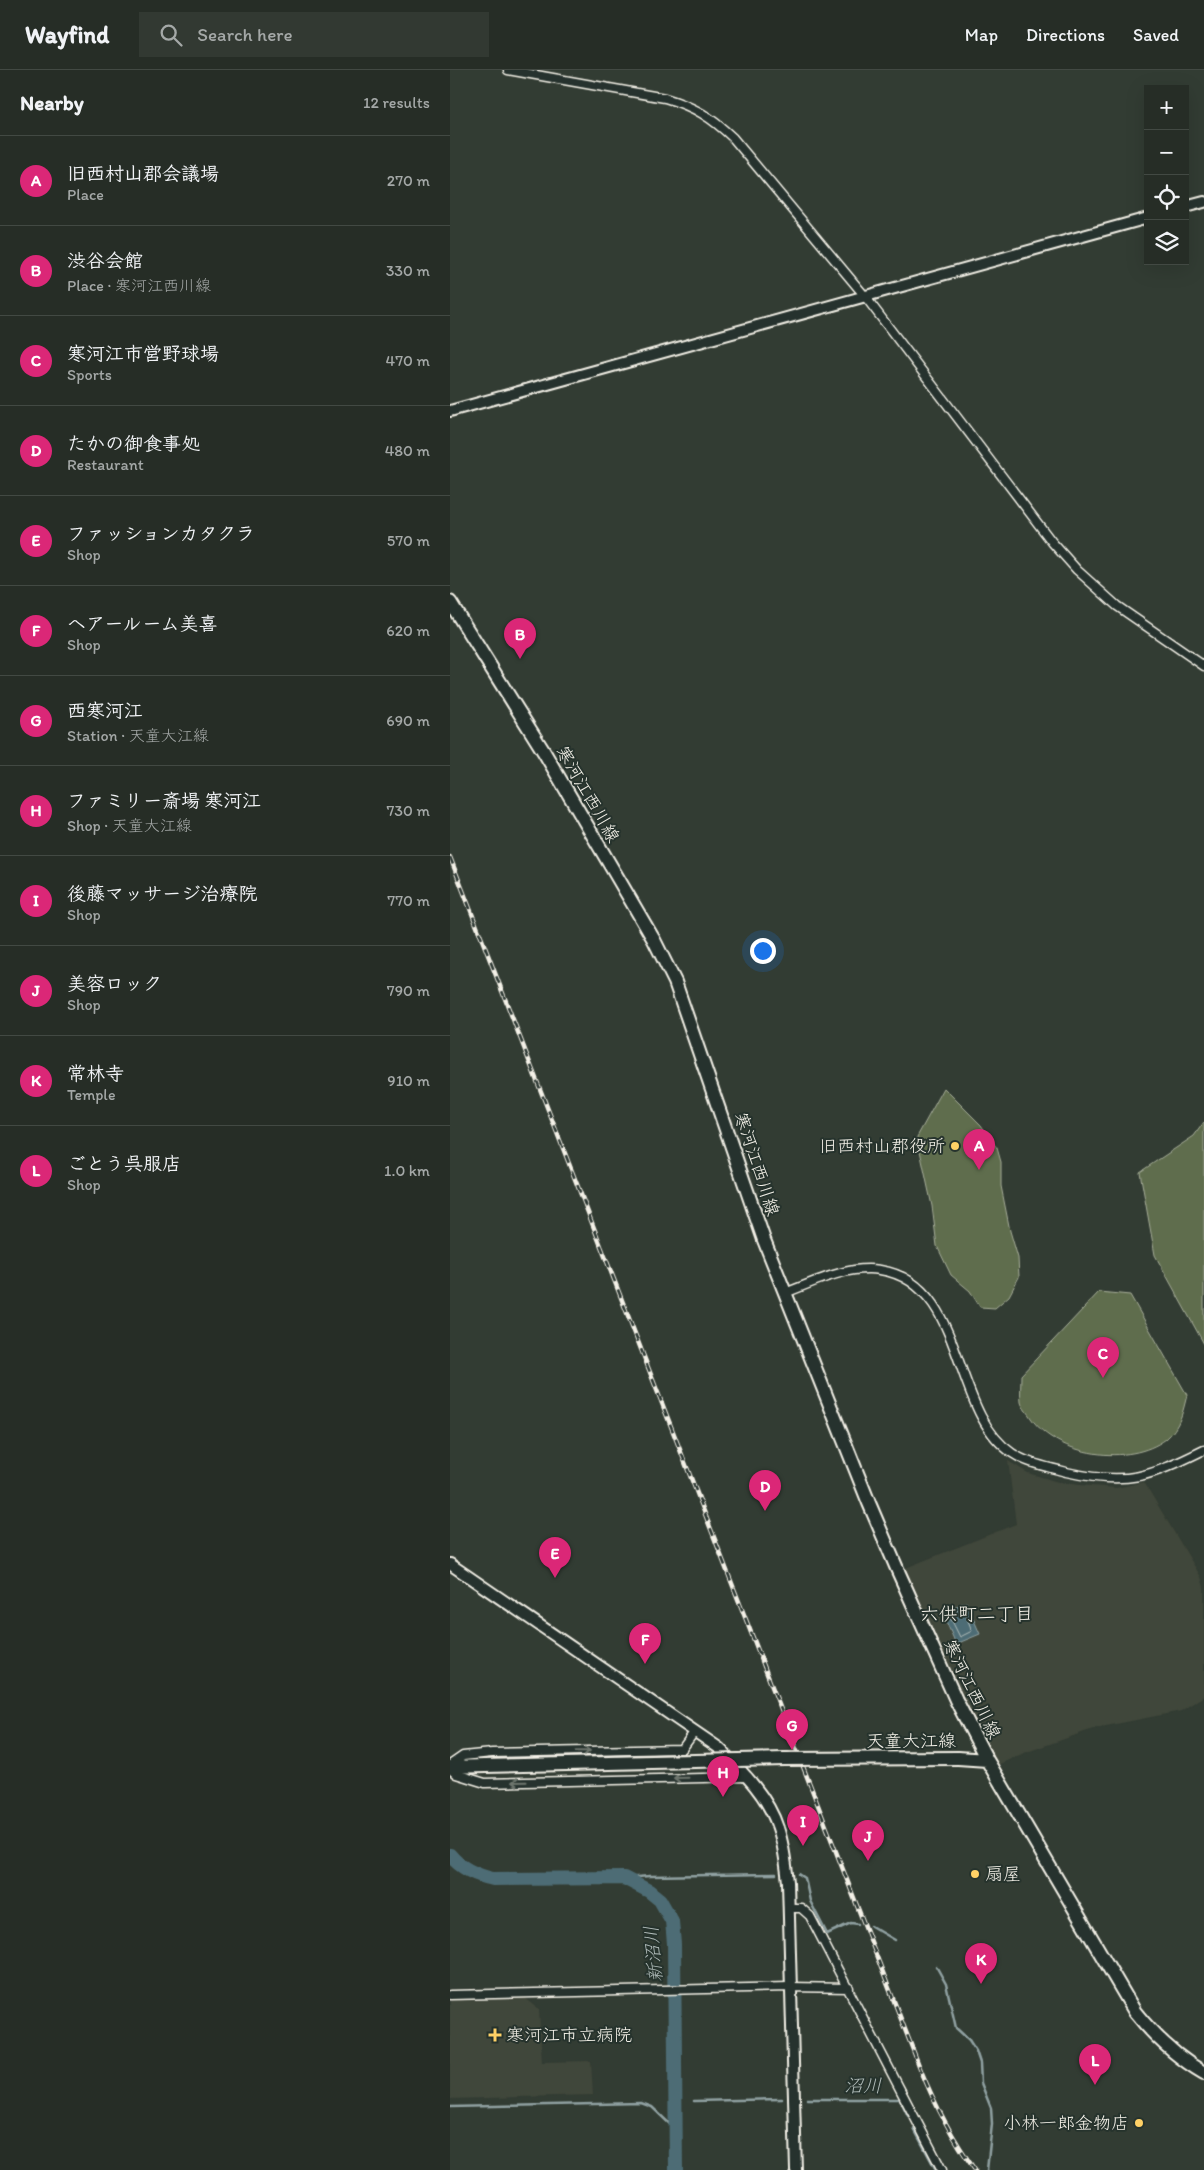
<!DOCTYPE html>
<html lang="en">
<head>
<meta charset="utf-8">
<style>
  :root { --surface:#262d26; --page:#323932; --text:#f1f3f6; --muted:#a4a8a7; --line:#424943; --accent:#db2777 }
  body { margin:0; font-family:Itim,"Klee One",sans-serif; background:var(--page); color:var(--text) }
  .controls { position:absolute; right:15px; top:15px; display:grid; overflow:hidden; border-radius:0px; box-shadow:0 5px 20px #0002 }
  .controls button { width:45px; height:45px; display:grid; place-items:center; padding:0; border:0; border-bottom:1px solid var(--line); background:var(--surface); color:var(--text); font:25px sans-serif }
  .you { position:absolute; left:312px; top:880px; width:18px; height:18px; margin:-12px; border:4px solid #fff; border-radius:50%; background:#1a73e8; box-shadow:0 0 0 8px #1a73e833 }
  .badge { display:grid; place-items:center; width:32px; height:32px; border-radius:50%; background:var(--accent); color:#fff; font-size:16px; font-weight:700 }
  .pin { position:absolute; translate:-50% -41px; filter:drop-shadow(0 1px 2px #0008) }
  .pin::after { content:''; position:absolute; top:26px; width:18px; height:15px; background:inherit; clip-path:polygon(0 0,100% 0,50% 100%) }
  .list { margin:0; padding:0; list-style:none }
  h2 { display:flex; justify-content:space-between; align-items:center; height:65px; margin:0; padding:0 20px; font-size:21px }
  h2 small { font-size:16px; font-weight:400; color:var(--muted) }
  .list li { display:grid; grid-template-columns:32px 1fr auto; gap:15px; align-items:center; box-sizing:border-box; height:90px; padding:0 20px; border-top:1px solid var(--line) }
  .list b { display:block; font-size:19px; white-space:nowrap }
  .list p { margin:0; font-size:16px; white-space:nowrap; color:var(--muted) }
  .list em { font-size:16px; font-style:normal; color:var(--muted) }
  .icon { flex:none; width:28px; height:28px; fill:none; stroke:currentColor; stroke-width:2; stroke-linecap:round; stroke-linejoin:round }
  .map { position:relative; flex:none; width:754px; height:2100px; overflow:hidden }
  header { display:flex; align-items:center; gap:30px; box-sizing:border-box; height:70px; padding:0 25px; background:var(--surface); border-bottom:1px solid var(--line) }
  header strong { font-size:24px }
  nav { display:flex; gap:28px; margin-inline-start:auto; font-size:18px }
  .search { width:350px; height:45px; background:var(--page); display:flex; align-items:center; gap:12px; box-sizing:border-box; padding:0 18px; border-radius:0px; color:var(--muted); font-size:19px }
  main { display:flex }
  aside { flex:1; background:var(--surface) }
  .map>svg:first-child { display:block }
  .built { fill:#40463a }
  .green { fill:#5e6d4e; stroke:#a9af9b }
  .water { fill:#4d6c74; stroke:#90a1a2 }
  .lines { fill:none; stroke-linecap:round; stroke-linejoin:round }
  .shore { stroke:#b1bcba; stroke-width:1 }
  .stream { stroke:#90a1a2; stroke-width:2.5 }
  .river { stroke:#4d6c74; stroke-width:14 }
  .minor-casing { stroke:#f4f1e8; stroke-width:11 }
  .tertiary-casing { stroke:#f4f1e8; stroke-width:14 }
  .primary-casing { stroke:#f4f1e8; stroke-width:16 }
  .minor { stroke:#26332d; stroke-width:8 }
  .tertiary { stroke:#26332d; stroke-width:10 }
  .primary { stroke:#26332d; stroke-width:12 }
  .rail-casing { stroke:#f4f1e8; stroke-width:4.5 }
  .rail { stroke:#26332d; stroke-width:2.5; stroke-dasharray:8; stroke-linecap:butt }
  .primary-bridge-casing { stroke:#f4f1e8; stroke-width:16; stroke-linecap:butt }
  .primary-bridge { stroke:#26332d; stroke-width:12 }
  .oneway { stroke:#6e766e }
  .poi-dot { fill:#ffd166; stroke:#26332d; stroke-width:2 }
  .labels { text-anchor:middle; dominant-baseline:central; stroke-width:4; stroke-linejoin:round; paint-order:stroke }
  .street-label { font-size:18px; fill:#f4f1e8; stroke:#26332d }
  .poi-label { font-size:18px; fill:#f4f1e8; stroke:#26332d; text-anchor:end }
  .neighbourhood-label { font-size:19px; fill:#f4f1e8; stroke:#26332d }
  .water-label { font-size:19px; font-style:italic; fill:#b1bcba; stroke:#26332d }
</style>
</head>
<body>
<header>
<strong>Wayfind</strong>
<div class="search"><svg class="icon" aria-label="search" viewBox="0 0 24 24"><circle cx="10" cy="10" r="6"/><path d="M15 15l6 6"/></svg>Search here</div>
<nav><a>Map</a><a>Directions</a><a>Saved</a></nav>
</header>
<main>
<aside>
<h2>Nearby<small>12 results</small></h2>
<ul class="list">
<li><span class="badge">A</span><div><b>旧西村山郡会議場</b><p>Place</p></div><em>270 m</em></li>
<li><span class="badge">B</span><div><b>渋谷会館</b><p>Place · 寒河江西川線</p></div><em>330 m</em></li>
<li><span class="badge">C</span><div><b>寒河江市営野球場</b><p>Sports</p></div><em>470 m</em></li>
<li><span class="badge">D</span><div><b>たかの御食事処</b><p>Restaurant</p></div><em>480 m</em></li>
<li><span class="badge">E</span><div><b>ファッションカタクラ</b><p>Shop</p></div><em>570 m</em></li>
<li><span class="badge">F</span><div><b>ヘアールーム美喜</b><p>Shop</p></div><em>620 m</em></li>
<li><span class="badge">G</span><div><b>西寒河江</b><p>Station · 天童大江線</p></div><em>690 m</em></li>
<li><span class="badge">H</span><div><b>ファミリー斎場 寒河江</b><p>Shop · 天童大江線</p></div><em>730 m</em></li>
<li><span class="badge">I</span><div><b>後藤マッサージ治療院</b><p>Shop</p></div><em>770 m</em></li>
<li><span class="badge">J</span><div><b>美容ロック</b><p>Shop</p></div><em>790 m</em></li>
<li><span class="badge">K</span><div><b>常林寺</b><p>Temple</p></div><em>910 m</em></li>
<li><span class="badge">L</span><div><b>ごとう呉服店</b><p>Shop</p></div><em>1.0 km</em></li>
</ul>
</aside>
<div class="map">
<svg width="754" height="2100" viewBox="0 0 754 2100">
  <rect width="100%" height="100%" fill="#323c33"/>
  <filter id="ink" filterUnits="userSpaceOnUse"><feTurbulence type="fractalNoise" baseFrequency=".02" numOctaves="2"/><feDisplacementMap in="SourceGraphic" scale="10" xChannelSelector="R" yChannelSelector="G"/><feConvolveMatrix kernelMatrix="1 2 1 2 8 2 1 2 1" color-interpolation-filters="sRGB"/></filter>
  <g filter="url(#ink)">
    <path class="built" d="M558,1391L578,1403L608,1412L630,1415L666,1418L694,1412L751,1507L754,1517V1626L731,1641L646,1658L574,1683L543,1697L448,1501L566,1454Z
      M74,1927L89,1939L92,1992L141,1991L143,2025L0,2029V1929Z"/>
    <path class="green" d="M494,1018L531,1055L547,1078L551,1092V1116L560,1161L568,1188L569,1207L559,1226L545,1238L530,1237L520,1221L501,1205L487,1176L482,1136L467,1067Z
      M754,1052V1274L705,1185L690,1102L744,1066Z
      M649,1222L680,1225L737,1325C733,1341 730,1357 716,1369C679,1397 607,1386 581,1348C578,1343 572,1337 571,1332C570,1324 571,1314 571,1305Z"/>
    <path class="water" d="M516,1532L530,1564L506,1574L492,1542Z"/>
    <g class="lines">
      <path class="shore" d="M511,1539L514,1540L522,1561L510,1567L499,1545Z"/>
      <path class="stream" d="M349,1804L355,1808L360,1831L377,1864L401,1853L408,1854
        M174,1808L200,1806L326,1804
        M421,1856L445,1870
        M486,1896L496,1914L506,1958L519,1970L526,1981L530,1993L531,2013L541,2038L542,2054L537,2100
        M357,2029H450L458,2046
        M244,2031L332,2029
        M0,2037L191,2033L202,2037L226,2060
        M464,2059L486,2100"/>
      <path class="river" d="M0,1785C11,1799 26,1805 43,1809L174,1808L199,1821L210,1830L222,1851L224,1874L226,2100"/>
      <defs>
        <path id="minor" d="M58,0L215,28C245,37 261,47 283,68L414,225L602,472L627,500L667,536L754,596
          M335,1223C364,1212 398,1195 430,1200C517,1213 500,1342 562,1383C578,1394 599,1397 616,1402C678,1416 699,1407 754,1380
          M0,1695L13,1686L42,1683L232,1679L245,1661
          M0,1699L6,1704L35,1713L298,1707
          M338,1838H351L360,1846L492,2100
          M0,1925L340,1917L399,1918"/>
        <path id="tertiary" d="M735,137L754,132
          M0,341L698,148
          M0,1494L269,1678C292,1701 318,1726 328,1758C334,1775 336,1794 338,1812L346,2100"/>
        <path id="primary" d="M0,532L94,682L204,870L225,912L314,1170L419,1433L448,1501L506,1630L537,1690L685,1942C705,1967 726,1987 754,2003
          M508,1688L537,1690
          M0,1697L35,1696"/>
      </defs>
      <use href="#minor" class="minor-casing"/>
      <use href="#tertiary" class="tertiary-casing"/>
      <use href="#primary" class="primary-casing"/>
      <use href="#minor" class="minor"/>
      <use href="#tertiary" class="tertiary"/>
      <use href="#primary" class="primary"/>
      <defs>
        <path id="rail" d="M0,787L470,1998C485,2035 502,2068 525,2100"/>
      </defs>
      <use href="#rail" class="rail-casing"/>
      <use href="#rail" class="rail"/>
      <defs>
        <path id="primary-bridge" d="M35,1696L334,1689L508,1688"/>
      </defs>
      <use href="#primary-bridge" class="primary-bridge-casing"/>
      <use href="#primary-bridge" class="primary-bridge"/>
    </g>
    <defs><path id="oneway-shaft" d="M-6 0H5M1.5-3L5.5 0L1.5 3" fill="none" stroke-width="1.6" stroke-linecap="round" stroke-linejoin="round" transform="scale(1.25)"/></defs>
    <g class="oneway">
      <use href="#oneway-shaft" transform="translate(133 1681) rotate(-1)"/>
      <use href="#oneway-shaft" transform="translate(231 1708) rotate(179)"/>
      <use href="#oneway-shaft" transform="translate(69 1712) rotate(179)"/>
    </g>
  </g>
  <g class="poi-dot">
    <circle cx="505" cy="1076" r="5"/>
    <circle cx="525" cy="1804" r="5"/>
    <path d="M42.5 1957.5h5v5h5v5h-5v5h-5v-5h-5v-5h5z"/>
    <circle cx="689" cy="2053" r="5"/>
  </g>
  <g class="labels">
    <g class="street-label">
      <text transform="translate(138 724) rotate(60)">寒河江西川線</text>
      <text transform="translate(307 1094) rotate(72)">寒河江西川線</text>
      <text transform="translate(522 1619) rotate(64)">寒河江西川線</text>
      <text x="461" y="1671">天童大江線</text>
    </g>
    <g class="poi-label">
      <text x="495" y="1076">旧西村山郡役所</text>
      <text x="535" y="1804" text-anchor="start">扇屋</text>
      <text x="56" y="1965" text-anchor="start">寒河江市立病院</text>
      <text x="679" y="2053">小林一郎金物店</text>
    </g>
    <g class="neighbourhood-label">
      <text x="527" y="1543">六供町二丁目</text>
    </g>
    <g class="water-label">
      <text transform="translate(203 1884) rotate(-95)">新沼川</text>
      <text x="413" y="2015">沼川</text>
    </g>
  </g>
</svg>
<div class="controls">
<button>+</button>
<button>−</button>
<button><svg class="icon" aria-label="locate" viewBox="0 0 24 24"><circle cx="12" cy="12" r="6"/><path d="M12 2v4M12 18v4M2 12h4M18 12h4"/></svg></button>
<button><svg class="icon" aria-label="layers" viewBox="0 0 24 24"><path d="M12 4l9 5-9 5-9-5zM3 14l9 5 9-5"/></svg></button>
</div>
<div class="you"></div>
<div class="pin badge" style="left:529px;top:1100px">A</div>
<div class="pin badge" style="left:70px;top:589px">B</div>
<div class="pin badge" style="left:653px;top:1308px">C</div>
<div class="pin badge" style="left:315px;top:1441px">D</div>
<div class="pin badge" style="left:105px;top:1508px">E</div>
<div class="pin badge" style="left:195px;top:1594px">F</div>
<div class="pin badge" style="left:342px;top:1680px">G</div>
<div class="pin badge" style="left:273px;top:1727px">H</div>
<div class="pin badge" style="left:353px;top:1776px">I</div>
<div class="pin badge" style="left:418px;top:1791px">J</div>
<div class="pin badge" style="left:531px;top:1914px">K</div>
<div class="pin badge" style="left:645px;top:2015px">L</div>
</div>
</main>
</body>
</html>
